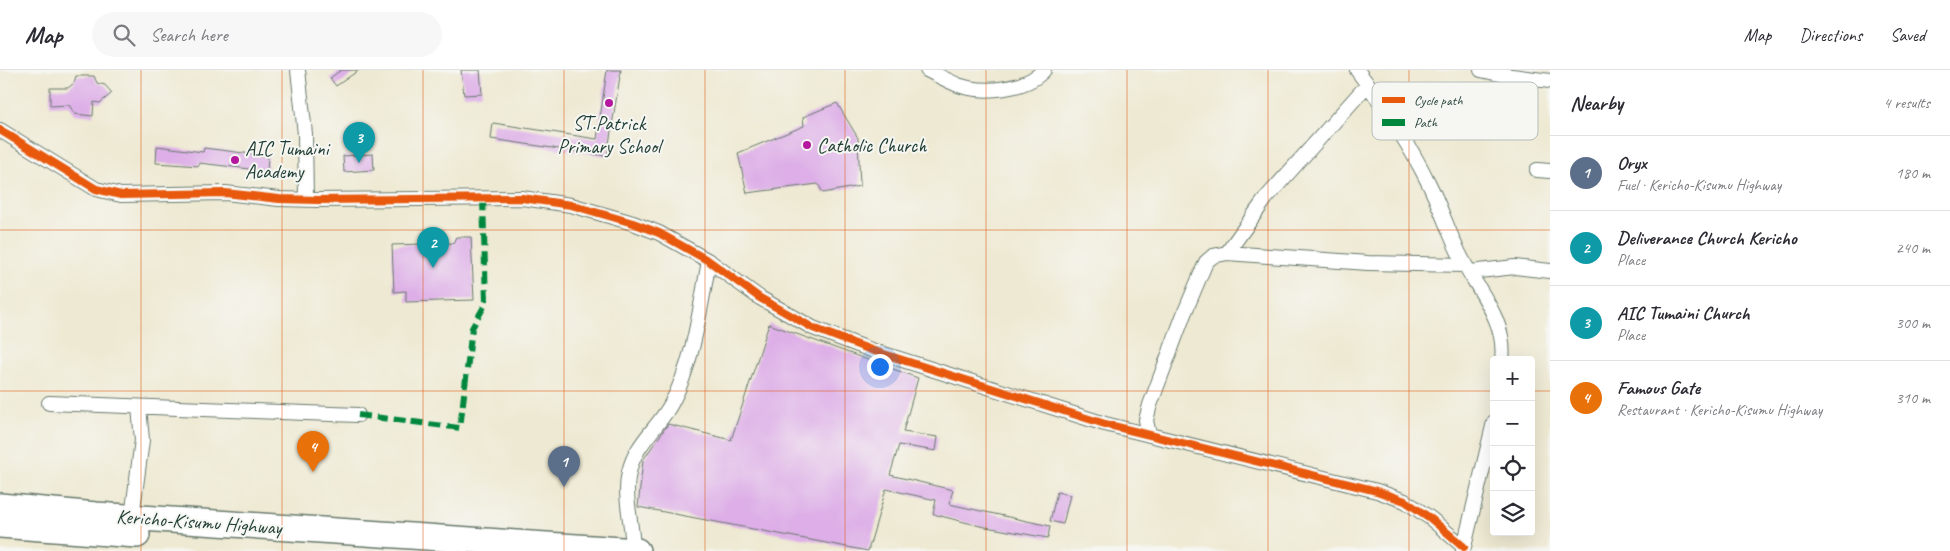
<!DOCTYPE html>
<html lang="en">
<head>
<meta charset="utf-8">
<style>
  :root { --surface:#fff; --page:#f7f7f7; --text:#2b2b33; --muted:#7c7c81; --line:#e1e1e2; --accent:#111827 }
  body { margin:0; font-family:Caveat,sans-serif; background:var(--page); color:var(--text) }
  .controls { position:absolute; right:15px; bottom:15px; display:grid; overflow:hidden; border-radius:5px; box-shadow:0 5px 20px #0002 }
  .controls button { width:45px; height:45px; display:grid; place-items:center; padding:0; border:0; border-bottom:1px solid var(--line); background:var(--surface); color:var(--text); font:25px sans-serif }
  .you { position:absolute; left:879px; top:296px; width:18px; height:18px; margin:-12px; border:4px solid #fff; border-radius:50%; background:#1a73e8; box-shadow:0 0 0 8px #1a73e833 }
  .badge { display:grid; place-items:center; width:32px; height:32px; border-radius:50%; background:var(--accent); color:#fff; font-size:16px; font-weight:700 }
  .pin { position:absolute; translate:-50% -41px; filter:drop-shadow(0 1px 2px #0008) }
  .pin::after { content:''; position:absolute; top:26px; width:18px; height:15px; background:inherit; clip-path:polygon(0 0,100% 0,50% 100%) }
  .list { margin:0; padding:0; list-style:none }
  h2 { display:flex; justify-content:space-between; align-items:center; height:65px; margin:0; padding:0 20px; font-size:21px }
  h2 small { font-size:16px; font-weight:400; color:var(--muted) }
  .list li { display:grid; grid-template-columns:32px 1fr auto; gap:15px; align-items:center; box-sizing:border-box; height:75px; padding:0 20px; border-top:1px solid var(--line) }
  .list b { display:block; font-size:19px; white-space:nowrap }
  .list p { margin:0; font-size:16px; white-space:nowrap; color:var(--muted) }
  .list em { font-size:16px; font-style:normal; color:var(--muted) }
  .icon { flex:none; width:28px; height:28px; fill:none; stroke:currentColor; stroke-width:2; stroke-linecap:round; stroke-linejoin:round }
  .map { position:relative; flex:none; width:1550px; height:481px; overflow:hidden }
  header { display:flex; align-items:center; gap:30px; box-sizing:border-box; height:70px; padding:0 25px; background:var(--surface); border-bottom:1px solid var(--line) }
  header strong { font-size:24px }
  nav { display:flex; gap:28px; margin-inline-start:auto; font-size:18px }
  .search { width:350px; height:45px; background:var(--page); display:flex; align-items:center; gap:12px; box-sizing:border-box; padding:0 18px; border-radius:28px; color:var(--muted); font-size:19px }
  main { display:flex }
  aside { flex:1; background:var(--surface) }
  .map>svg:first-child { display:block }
  .building { fill:#ddaee7 }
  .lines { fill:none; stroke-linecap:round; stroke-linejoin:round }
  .street-casing { stroke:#67796b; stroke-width:16 }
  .highway-casing { stroke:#67796b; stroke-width:28 }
  .street { stroke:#fff; stroke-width:14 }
  .highway { stroke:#fff; stroke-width:25 }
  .quiet { stroke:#00873e; stroke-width:6; stroke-dasharray:12 6; stroke-linecap:butt }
  .cycleway-casing { stroke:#f6f6f2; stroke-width:11 }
  .cycleway { stroke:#e8590c; stroke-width:8 }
  .grid { fill:none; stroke:#de580e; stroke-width:1; stroke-opacity:0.55 }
  .poi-dot { fill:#b5179e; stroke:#f6f6f2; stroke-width:2 }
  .labels { text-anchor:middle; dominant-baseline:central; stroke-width:4; stroke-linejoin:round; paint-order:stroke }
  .poi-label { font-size:20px; fill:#1f3d34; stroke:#f6f6f2; text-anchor:start }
  .street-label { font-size:20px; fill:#1f3d34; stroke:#f6f6f2 }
  .key { fill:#f6f6f2; stroke:#b6beb9; stroke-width:1 }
  .key-label { font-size:14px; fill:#1f3d34 }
</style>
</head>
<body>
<header>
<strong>Map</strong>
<div class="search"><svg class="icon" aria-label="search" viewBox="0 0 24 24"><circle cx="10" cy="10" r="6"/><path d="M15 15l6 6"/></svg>Search here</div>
<nav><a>Map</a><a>Directions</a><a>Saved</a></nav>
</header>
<main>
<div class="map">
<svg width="1550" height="481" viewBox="0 0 1550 481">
  <rect width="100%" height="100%" fill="#f6f6f2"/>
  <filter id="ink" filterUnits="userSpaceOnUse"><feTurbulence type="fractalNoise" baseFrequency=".02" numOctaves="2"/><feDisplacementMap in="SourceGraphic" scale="10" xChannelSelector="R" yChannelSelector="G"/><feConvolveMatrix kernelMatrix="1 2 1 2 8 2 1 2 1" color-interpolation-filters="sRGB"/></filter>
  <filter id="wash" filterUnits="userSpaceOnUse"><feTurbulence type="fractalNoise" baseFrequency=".0096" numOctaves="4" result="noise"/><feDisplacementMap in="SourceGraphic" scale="20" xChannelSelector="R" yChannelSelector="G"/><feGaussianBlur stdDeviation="1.12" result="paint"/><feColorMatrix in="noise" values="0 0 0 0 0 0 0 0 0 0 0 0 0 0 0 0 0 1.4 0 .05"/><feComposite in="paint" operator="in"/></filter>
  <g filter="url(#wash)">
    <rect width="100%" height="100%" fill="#eee9d2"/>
    <g id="blocks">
      <path class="building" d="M341,0H359L336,16L330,8Z
        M461,0H480L482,24L464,25Z
        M607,0H621L607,86L491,69L493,53L597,69Z
        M76,6H94L97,13L105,15L112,23L100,33L94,32L93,46L75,44L69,35L50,36V18H68L74,13Z
        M837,33L858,68L860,116L823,123L818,114L747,123L738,83L804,56L803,47Z
        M157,76L203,82L204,78L268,86L267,101L199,93V96L156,93Z
        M373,84L374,100L344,102L343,86Z
        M456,167H471L474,230L406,232V221L394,222L392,175L453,173Z
        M769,254L918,308L903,362L938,367L936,381L899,375L890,405L953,420L949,434L1050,456L1048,468L980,456L933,444L936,430L886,419L868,481L638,437L643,390L668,354L731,370Z
        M1057,422L1070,425L1063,454L1050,451Z"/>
    </g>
  </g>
  <g filter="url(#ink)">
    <use href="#blocks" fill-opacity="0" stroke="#67796b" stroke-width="1"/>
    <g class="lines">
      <defs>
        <path id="street" d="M298,0L305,64L306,129
          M927,0C937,5 948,11 958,15C983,24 1026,20 1044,0
          M1357,0C1383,35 1409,73 1428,112C1441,137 1449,165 1462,189C1478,221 1507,251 1502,290
          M1481,0L1504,5L1550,11
          M0,60L96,119L121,125L225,123L279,129L317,130L522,128L571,135L633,153L659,163L709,191L760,228L813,258L871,280L1105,354L1377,421L1405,431L1430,448L1464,477
          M1537,100L1550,101
          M1227,183L1266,128L1368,14
          M1470,202L1515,197L1550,201
          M49,333L358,345
          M1149,365L1146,350L1150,335L1184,244L1206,192L1213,186L1227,183L1368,193L1465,195
          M132,447L142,370L139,337
          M633,481C633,455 623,427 629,402C635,374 658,358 671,334C694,292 700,238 709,191
          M1463,481L1494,352"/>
        <path id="highway" d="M0,436L96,445L637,481
          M0,455L137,465"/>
      </defs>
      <use href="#street" class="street-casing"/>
      <use href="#highway" class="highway-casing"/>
      <use href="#street" class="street"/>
      <use href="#highway" class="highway"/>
      <path class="quiet" d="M358,345L460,358L472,258L486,233L483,128"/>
      <defs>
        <path id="cycleway" d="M0,60L96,119L121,125L225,123L279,129L317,130L522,128L571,135L633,153L659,163L709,191L760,228L813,258L871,280L1105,354L1377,421L1405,431L1430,448L1464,477"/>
      </defs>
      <use href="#cycleway" class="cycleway-casing"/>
      <use href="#cycleway" class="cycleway"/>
    </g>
  </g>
  <path class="grid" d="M141,0V481M282,0V481M423,0V481M564,0V481M705,0V481M845,0V481M986,0V481M1127,0V481M1268,0V481M1409,0V481M0,160H1550M0,321H1494M1531,321H1550"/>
  <g class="poi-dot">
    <circle cx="609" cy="33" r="5"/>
    <circle cx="807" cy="75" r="5"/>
    <circle cx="235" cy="90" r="5"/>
  </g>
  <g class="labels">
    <g class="poi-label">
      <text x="609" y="53" text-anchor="middle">ST.Patrick<tspan x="609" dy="23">Primary School</tspan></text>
      <text x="817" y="75">Catholic Church</text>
      <text x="245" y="78">AIC Tumaini<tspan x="245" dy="23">Academy</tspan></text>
    </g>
    <g class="street-label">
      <text transform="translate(199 452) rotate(4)">Kericho-Kisumu Highway</text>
    </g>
  </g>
  <rect x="1372" y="12" width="166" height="58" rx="8" class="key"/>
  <rect x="1382" y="27" width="23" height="6" fill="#e8590c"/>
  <rect x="1382" y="49" width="23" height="7" fill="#00873e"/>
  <g class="key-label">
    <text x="1414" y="35">Cycle path</text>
    <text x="1414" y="57">Path</text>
  </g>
</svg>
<div class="controls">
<button>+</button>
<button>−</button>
<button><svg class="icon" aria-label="locate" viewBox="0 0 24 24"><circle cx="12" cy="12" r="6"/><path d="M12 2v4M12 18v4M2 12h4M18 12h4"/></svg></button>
<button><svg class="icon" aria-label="layers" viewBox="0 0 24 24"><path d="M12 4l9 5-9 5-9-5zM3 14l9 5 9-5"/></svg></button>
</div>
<div class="you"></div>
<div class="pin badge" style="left:564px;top:417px;background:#5c6f8a">1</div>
<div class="pin badge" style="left:433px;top:198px;background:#0f9aa8">2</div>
<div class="pin badge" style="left:359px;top:93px;background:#0f9aa8">3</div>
<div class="pin badge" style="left:313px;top:402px;background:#e8710a">4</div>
</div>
<aside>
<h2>Nearby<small>4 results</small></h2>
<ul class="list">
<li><span class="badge" style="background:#5c6f8a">1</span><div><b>Oryx</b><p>Fuel · Kericho-Kisumu Highway</p></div><em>180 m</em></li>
<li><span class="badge" style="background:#0f9aa8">2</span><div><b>Deliverance Church Kericho</b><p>Place</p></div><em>240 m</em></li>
<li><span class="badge" style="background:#0f9aa8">3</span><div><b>AIC Tumaini Church</b><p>Place</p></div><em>300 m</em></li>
<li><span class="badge" style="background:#e8710a">4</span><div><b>Famous Gate</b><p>Restaurant · Kericho-Kisumu Highway</p></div><em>310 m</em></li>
</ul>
</aside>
</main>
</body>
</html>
